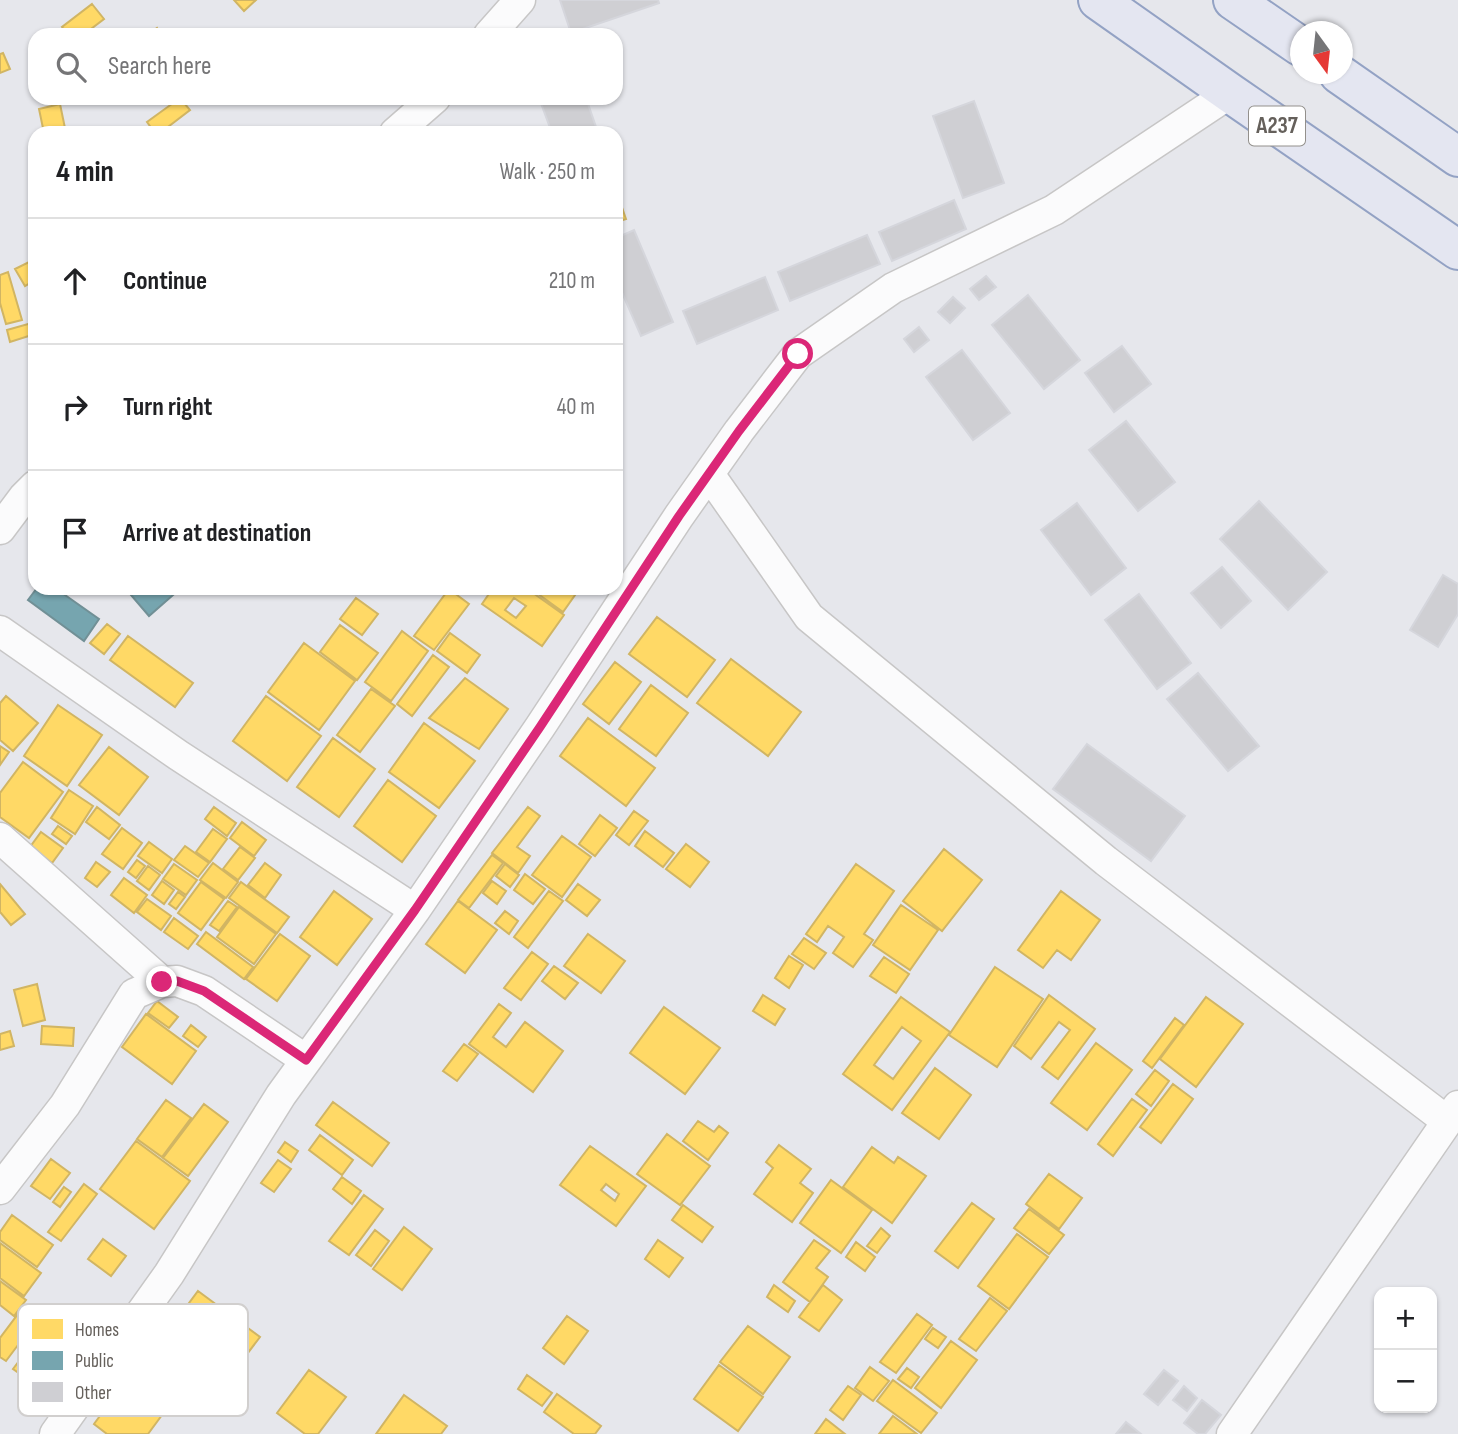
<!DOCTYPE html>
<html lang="en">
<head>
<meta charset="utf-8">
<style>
  :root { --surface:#fff; --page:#f2f2f2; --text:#202124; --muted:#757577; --line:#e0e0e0 }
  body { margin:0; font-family:"Sofia Sans Condensed",sans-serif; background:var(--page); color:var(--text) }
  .controls { position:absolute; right:21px; bottom:21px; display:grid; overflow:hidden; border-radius:14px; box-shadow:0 2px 5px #0004 }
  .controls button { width:63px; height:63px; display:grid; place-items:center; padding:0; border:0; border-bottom:2px solid var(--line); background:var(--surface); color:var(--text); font:35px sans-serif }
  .compass { position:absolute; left:1290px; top:21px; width:63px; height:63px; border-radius:50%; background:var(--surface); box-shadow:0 2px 5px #0004; rotate:165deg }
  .stop { position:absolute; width:21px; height:21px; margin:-16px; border:5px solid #db2777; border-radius:50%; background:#fff }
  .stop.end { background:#db2777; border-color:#fff; box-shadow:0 2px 7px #0008 }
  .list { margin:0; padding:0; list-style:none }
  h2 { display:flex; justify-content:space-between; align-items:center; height:91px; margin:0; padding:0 28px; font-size:30px }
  h2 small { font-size:23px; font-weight:400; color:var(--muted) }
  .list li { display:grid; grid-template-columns:46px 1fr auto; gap:21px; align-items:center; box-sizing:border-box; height:126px; padding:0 28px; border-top:2px solid var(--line) }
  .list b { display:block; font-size:26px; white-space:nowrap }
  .list em { font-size:23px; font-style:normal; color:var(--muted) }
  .icon { flex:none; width:38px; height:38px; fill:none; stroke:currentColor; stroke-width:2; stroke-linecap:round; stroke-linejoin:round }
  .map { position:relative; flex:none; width:1458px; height:1434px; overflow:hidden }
  .search { position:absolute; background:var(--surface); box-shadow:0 2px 5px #0004; left:28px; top:28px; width:595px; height:77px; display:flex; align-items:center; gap:18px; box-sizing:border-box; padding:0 24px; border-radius:21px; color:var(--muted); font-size:26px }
  .panel { position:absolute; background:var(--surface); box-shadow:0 2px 5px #0004; left:28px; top:126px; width:595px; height:469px; border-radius:21px }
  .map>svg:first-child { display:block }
  .homes { fill:#ffd966; stroke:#d1b563; stroke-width:2; fill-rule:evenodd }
  .public { fill:#76a5af; stroke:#719096; stroke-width:2 }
  .building { fill:#cfcfd3; stroke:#d5d6dc; stroke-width:2 }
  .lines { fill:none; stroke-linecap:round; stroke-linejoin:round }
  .minor-casing { stroke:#c7c6c6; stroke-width:33 }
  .trunk-casing { stroke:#93a2c4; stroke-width:42 }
  .minor { stroke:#fbfbfc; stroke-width:30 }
  .trunk { stroke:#e4e6f1; stroke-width:38 }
  .route { stroke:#db2777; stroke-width:9 }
  .labels { text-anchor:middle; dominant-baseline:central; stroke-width:7; stroke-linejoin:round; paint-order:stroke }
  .shield { fill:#fff; stroke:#93908c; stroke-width:2 }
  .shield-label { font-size:23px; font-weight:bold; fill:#65605b }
  .key { fill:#fff; stroke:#d1cfce; stroke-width:2 }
  .key-label { font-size:19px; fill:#65605b }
</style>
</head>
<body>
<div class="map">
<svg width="1458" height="1434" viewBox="0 0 1458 1434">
  <rect width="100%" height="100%" fill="#e6e7ec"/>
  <path class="homes" d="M234,0H256L244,11Z
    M92,4L104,19L83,35H69L62,27Z
    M157,28L161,35H147Z
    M3,53L10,69L0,73V54Z
    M180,98L190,110L160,133H155L147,122Z
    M60,104L66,133H44L39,109Z
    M616,190L626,219L616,222Z
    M35,259V280L25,286L15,269Z
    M8,272L22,320L6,324L0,303V275Z
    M35,322V334L10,342L7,330Z
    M493,588H526L564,615L542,646L482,604ZM514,598L526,606L516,618L505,610Z
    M530,588H580L563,612Z
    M449,589L469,604L434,650L414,636Z
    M356,598L378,614L362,635L340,619Z
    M657,617L715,660L687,697L629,654Z
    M107,624L120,634L104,654L90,643Z
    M340,625L378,653L357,680L320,652Z
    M402,631L428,651L391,701L365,682Z
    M450,633L480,655L467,673L437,651Z
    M128,636L193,683L175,707L110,660Z
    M304,643L355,681L319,730L268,692Z
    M433,655L449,667L412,716L397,704Z
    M731,659L801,712L768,756L697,703Z
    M615,662L641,682L609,724L583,704Z
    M465,678L508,709L479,749L429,718Z
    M651,685L688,713L656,756L619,729Z
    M371,689L395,706L360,752L337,735Z
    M6,696L38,723L13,751L0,740V703Z
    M266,696L321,736L287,781L233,741Z
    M58,705L102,735L67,786L24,756Z
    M588,718L655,768L626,806L560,756Z
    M424,723L475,761L439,808L389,772Z
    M333,738L375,769L339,817L297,787Z
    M0,746L9,752L0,765Z
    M109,747L148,777L119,815L79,785Z
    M23,762L63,792L29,838L0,817V793Z
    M388,780L436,816L402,862L354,826Z
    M69,790L93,806L75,834L51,818Z
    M97,807L120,825L109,839L86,822Z
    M214,807L236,823L227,836L205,819Z
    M528,807L540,816L517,847L530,856L518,873L492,853Z
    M634,811L648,821L629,845L616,835Z
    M600,815L617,828L595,856L579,844Z
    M242,822L266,840L254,856L230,838Z
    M58,826L72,836L66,844L52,834Z
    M122,828L142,843L123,869L102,854Z
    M213,829L227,839L210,862L196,852Z
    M645,831L674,853L663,867L635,846Z
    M41,832L63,848L52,863L30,847Z
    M562,836L591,857L562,897L532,875Z
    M149,842L172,859L162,873L138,856Z
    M686,844L709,862L690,887L666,869Z
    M185,846L209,863L198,877L174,860Z
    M240,847L255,858L238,880L223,869Z
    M944,849L982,880L942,931L903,901Z
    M492,855L503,863L469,908L458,900Z
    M137,860L145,866L136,878L128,872Z
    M96,862L110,872L97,887L85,878Z
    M213,863L238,882L226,898L200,880Z
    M265,863L281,875L265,898L248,885Z
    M174,864L197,880L186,895L163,879Z
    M505,864L519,875L510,887L496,876Z
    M856,864L894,891L864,934L873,940L853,967L833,953L844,937L828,926L817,942L806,934Z
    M148,866L160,875L149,890L137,881Z
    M525,874L545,889L533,904L514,890Z
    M124,878L147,895L134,913L111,895Z
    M162,881L174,890L164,904L152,895Z
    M492,881L506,891L497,904L483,893Z
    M201,882L224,899L201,930L178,913Z
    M241,882L289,917L277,933L229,898Z
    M0,884L25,914L11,925L0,912Z
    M578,884L600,900L587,916L566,900Z
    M334,891L372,919L337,965L300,937Z
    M549,891L563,901L528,948L514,937Z
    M1061,891L1100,920L1071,960L1057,950L1043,968L1018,950Z
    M178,892L185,897L176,909L169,904Z
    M147,899L171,916L161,930L137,912Z
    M228,901L237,907L219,931L210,925Z
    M458,901L497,930L465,973L426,944Z
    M901,905L938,930L910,970L873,945Z
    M239,907L276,934L254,964L217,937Z
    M505,911L518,921L509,934L495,923Z
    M174,918L198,936L188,949L164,932Z
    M206,932L253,967L244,979L197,944Z
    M280,934L310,956L277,1001L246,979Z
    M588,934L625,961L601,993L564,966Z
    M804,938L826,953L814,969L792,954Z
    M532,952L548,964L521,1000L504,988Z
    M789,956L803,965L789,988L775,978Z
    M884,957L909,974L896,993L870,976Z
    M554,966L578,983L565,999L542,981Z
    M995,967L1043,999L997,1067L949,1035Z
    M37,984L45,1020L23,1026L14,990Z
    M763,995L785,1009L775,1025L753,1011Z
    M1049,995L1095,1029L1058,1079L1042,1067L1070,1030L1059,1022L1031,1059L1014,1046Z
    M901,997L950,1032L892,1110L843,1074ZM902,1027L921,1041L893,1079L874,1065Z
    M1206,997L1243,1024L1196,1087L1160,1059Z
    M157,1001L178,1017L169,1028L148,1013Z
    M499,1004L511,1013L493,1037L506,1047L525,1022L563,1051L533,1092L469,1044Z
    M664,1007L720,1048L685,1094L630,1053Z
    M146,1014L196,1051L172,1084L122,1047Z
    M1175,1018L1184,1025L1152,1068L1143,1061Z
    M191,1025L206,1037L198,1047L183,1036Z
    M42,1026L74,1028L73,1046L41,1044Z
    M10,1031L14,1046L0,1050V1034Z
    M1096,1043L1132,1070L1087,1130L1051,1103Z
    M464,1044L478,1054L457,1081L443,1071Z
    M935,1068L971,1095L939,1139L902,1113Z
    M1155,1070L1169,1081L1151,1106L1136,1094Z
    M1173,1084L1193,1099L1161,1143L1140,1127Z
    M1132,1099L1147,1110L1113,1156L1098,1144Z
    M166,1100L191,1118L162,1157L137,1139Z
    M333,1102L389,1143L372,1166L316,1125Z
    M204,1104L228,1122L188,1176L163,1158Z
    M698,1121L714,1132L719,1126L728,1133L708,1160L683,1141Z
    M667,1134L710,1166L680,1205L637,1174Z
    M320,1135L353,1160L342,1175L309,1150Z
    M136,1141L190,1181L154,1229L100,1189Z
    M285,1142L298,1151L291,1162L278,1152Z
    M779,1145L811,1169L800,1183L813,1193L792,1222L754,1194L773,1168L766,1162Z
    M590,1146L646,1186L616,1226L560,1185ZM606,1184L619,1194L615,1201L601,1190Z
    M872,1147L894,1163L898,1157L926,1176L892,1223L843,1187Z
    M51,1159L70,1173L50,1199L31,1186Z
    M278,1160L291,1169L274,1192L261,1183Z
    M1049,1174L1082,1198L1059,1229L1026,1204Z
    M342,1177L361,1191L352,1204L333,1189Z
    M831,1180L872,1210L841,1253L800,1223Z
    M84,1184L97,1194L61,1241L48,1232Z
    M64,1187L71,1192L60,1207L53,1202Z
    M364,1195L383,1209L349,1255L329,1241Z
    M972,1203L994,1219L958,1268L935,1251Z
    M683,1205L713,1227L702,1242L672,1220Z
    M1029,1209L1064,1235L1049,1254L1014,1228Z
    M12,1215L53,1245L37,1267L0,1240V1232Z
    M404,1227L432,1249L402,1290L373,1269Z
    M881,1228L890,1236L877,1253L867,1246Z
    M375,1230L389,1241L371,1266L356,1255Z
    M1017,1234L1048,1257L1009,1309L978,1286Z
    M103,1239L126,1256L111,1276L88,1259Z
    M658,1240L683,1258L669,1277L645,1259Z
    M814,1240L830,1251L816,1268L828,1277L810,1302L783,1282Z
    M856,1242L875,1257L865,1271L846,1257Z
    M0,1243L41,1273L24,1296L0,1278Z
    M0,1281L26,1300L14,1316L0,1305Z
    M774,1285L795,1301L788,1312L767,1297Z
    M823,1285L842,1300L819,1331L799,1317Z
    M198,1291L260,1337L228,1379L166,1334Z
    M990,1298L1007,1311L976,1351L959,1339Z
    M24,1306L39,1317L6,1361L0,1357V1338Z
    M917,1314L932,1325L896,1373L880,1362Z
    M567,1316L588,1331L564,1364L543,1348Z
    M52,1317L76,1335L37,1386L13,1369Z
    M748,1326L790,1357L763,1394L720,1362Z
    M933,1328L946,1337L938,1348L925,1339Z
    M951,1341L977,1360L941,1408L915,1388Z
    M719,1365L763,1397L738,1431L694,1399Z
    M870,1367L889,1381L873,1401L855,1388Z
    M907,1368L919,1377L911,1388L898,1379Z
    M309,1370L346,1397L318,1434H305L277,1413Z
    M527,1375L552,1393L542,1406L518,1389Z
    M893,1380L937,1413L921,1433L877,1401Z
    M122,1386L162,1415L148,1434H107L94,1424Z
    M848,1386L861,1395L843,1420L830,1410Z
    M557,1394L601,1426L595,1434H574L544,1412Z
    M404,1395L447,1426L441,1434H376Z
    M893,1416L917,1434H879Z
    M826,1419L845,1434H815Z"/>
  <path class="public" d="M37,588H55L99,619L84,641L28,600Z
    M125,588H181L149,616Z"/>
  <path class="building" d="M560,0H658L659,3L571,33Z
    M539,98H586L596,127L580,133H552Z
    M974,101L1004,183L963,198L933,116Z
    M954,200L966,229L892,261L879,232Z
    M634,230L673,322L641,336L616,279V238Z
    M867,235L880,264L790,301L778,272Z
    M986,276L996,287L979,300L970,289Z
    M765,277L778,310L697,344L683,311Z
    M1028,295L1080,360L1044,389L992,325Z
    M953,297L965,308L950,323L938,312Z
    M919,327L929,340L914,352L904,339Z
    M1122,346L1151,384L1114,412L1085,373Z
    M962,350L1010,413L973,440L926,377Z
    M1126,421L1175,482L1138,511L1089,450Z
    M1259,501L1327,572L1288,610L1220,539Z
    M1077,503L1126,568L1091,595L1041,530Z
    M1222,567L1251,601L1221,628L1191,593Z
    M1443,575L1458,584V614L1438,647L1410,630Z
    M1139,594L1191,663L1157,689L1105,620Z
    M1198,673L1259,746L1228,771L1167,699Z
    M1087,744L1185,816L1151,861L1053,789Z
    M1164,1370L1178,1381L1158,1405L1144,1394Z
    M1184,1386L1197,1398L1187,1411L1173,1400Z
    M1202,1400L1221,1415L1205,1434H1198L1184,1423Z
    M1126,1422L1141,1434H1116Z"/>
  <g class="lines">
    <defs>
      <path id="minor" d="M489,35L520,0
        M395,133L435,98
        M709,474L809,617L1106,861L1447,1121
        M0,529L24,497L35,486
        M0,631L178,755L415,910
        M0,838L162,982
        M0,1189L65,1105L134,994L162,982L177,981L204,991L306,1060
        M55,1434L169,1274L281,1095L415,910L540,727L679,516L739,431L798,354L893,288L1054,210L1230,93
        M1232,1434L1458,1106"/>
      <path id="trunk" d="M1098,0L1230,93L1458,250
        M1233,0L1300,46
        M1339,74L1458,157"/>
    </defs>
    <use href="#minor" class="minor-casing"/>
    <use href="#trunk" class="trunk-casing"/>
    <use href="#minor" class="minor"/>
    <use href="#trunk" class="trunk"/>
  </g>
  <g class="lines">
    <path class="route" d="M162,982L177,981L204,991L306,1060L415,910L540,727L679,516L739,431L798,354"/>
  </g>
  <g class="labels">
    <rect class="shield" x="1249" y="106.5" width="56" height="39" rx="5"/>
    <g class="shield-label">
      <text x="1277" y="126">A237</text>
    </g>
  </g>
  <rect x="18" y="1304" width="230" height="112" rx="10" class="key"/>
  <rect x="32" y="1319" width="31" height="20" fill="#ffd966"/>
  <rect x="32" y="1351" width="31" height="19" fill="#76a5af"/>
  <rect x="32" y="1382" width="31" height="20" fill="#cfcfd3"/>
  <g class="key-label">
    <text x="75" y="1336">Homes</text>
    <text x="75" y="1367">Public</text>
    <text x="75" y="1399">Other</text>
  </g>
</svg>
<div class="controls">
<button>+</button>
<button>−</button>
</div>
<svg class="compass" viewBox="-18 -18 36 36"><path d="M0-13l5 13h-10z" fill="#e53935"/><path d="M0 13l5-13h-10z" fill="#757577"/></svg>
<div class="stop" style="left:798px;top:354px"></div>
<div class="stop end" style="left:162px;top:982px"></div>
<div class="search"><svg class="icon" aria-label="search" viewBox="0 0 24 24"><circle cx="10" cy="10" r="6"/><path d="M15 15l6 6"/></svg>Search here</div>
<section class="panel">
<h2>4 min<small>Walk · 250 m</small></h2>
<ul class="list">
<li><svg class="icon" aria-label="ahead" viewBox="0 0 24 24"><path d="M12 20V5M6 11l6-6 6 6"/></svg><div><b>Continue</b></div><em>210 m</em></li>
<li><svg class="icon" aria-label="right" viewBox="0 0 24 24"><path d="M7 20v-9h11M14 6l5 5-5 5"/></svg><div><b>Turn right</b></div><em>40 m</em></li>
<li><svg class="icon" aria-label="arrive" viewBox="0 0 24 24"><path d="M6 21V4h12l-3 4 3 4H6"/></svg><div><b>Arrive at destination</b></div></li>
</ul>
</section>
</div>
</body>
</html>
